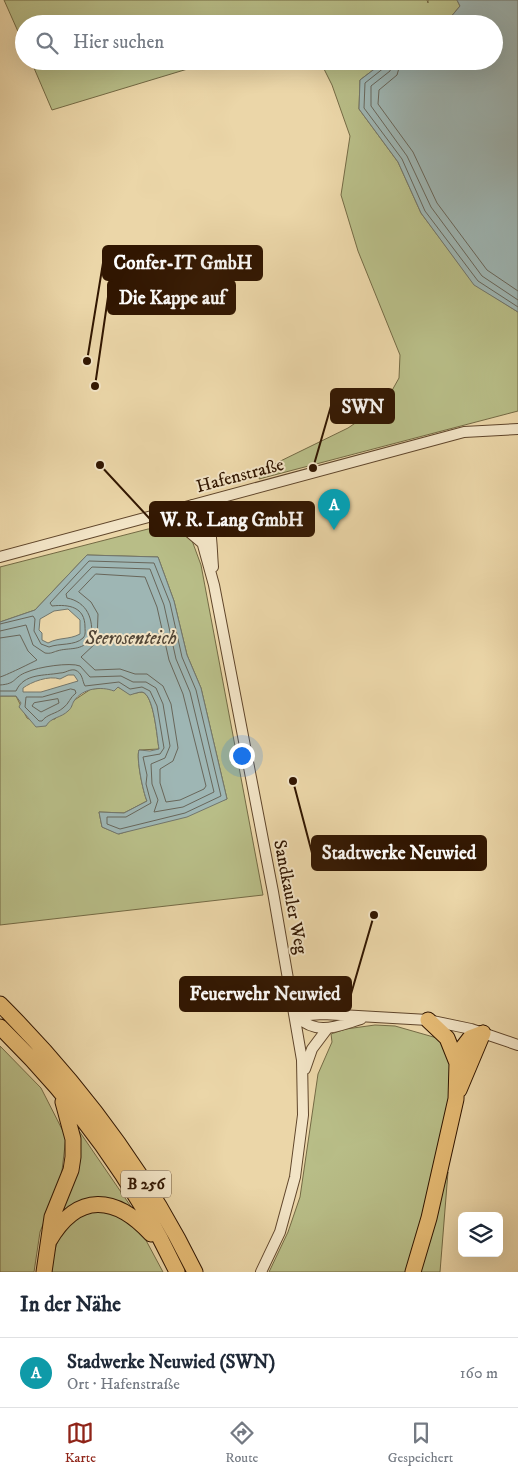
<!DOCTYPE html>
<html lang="de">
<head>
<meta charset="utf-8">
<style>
  :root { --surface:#fff; --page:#f6f6f7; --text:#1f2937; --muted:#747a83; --line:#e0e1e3; --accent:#8f2418 }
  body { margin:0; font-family:"IM FELL DW Pica",serif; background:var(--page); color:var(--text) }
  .controls { position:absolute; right:15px; bottom:15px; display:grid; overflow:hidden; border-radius:8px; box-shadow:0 5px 20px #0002 }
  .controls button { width:45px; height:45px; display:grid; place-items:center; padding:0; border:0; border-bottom:1px solid var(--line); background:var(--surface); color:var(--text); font:25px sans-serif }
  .you { position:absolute; left:241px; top:755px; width:18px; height:18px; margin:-12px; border:4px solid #fff; border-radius:50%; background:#1a73e8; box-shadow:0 0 0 8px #1a73e833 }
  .badge { display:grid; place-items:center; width:32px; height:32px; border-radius:50%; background:var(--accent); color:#fff; font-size:16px; font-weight:700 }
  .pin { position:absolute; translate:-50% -41px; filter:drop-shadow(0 1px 2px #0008) }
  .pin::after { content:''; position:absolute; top:26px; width:18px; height:15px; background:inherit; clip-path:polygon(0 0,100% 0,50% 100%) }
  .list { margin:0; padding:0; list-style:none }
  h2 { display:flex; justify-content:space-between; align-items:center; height:65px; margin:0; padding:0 20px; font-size:21px }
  h2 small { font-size:16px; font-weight:400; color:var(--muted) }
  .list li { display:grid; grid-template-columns:32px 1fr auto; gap:15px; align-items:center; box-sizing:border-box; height:70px; padding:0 20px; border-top:1px solid var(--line) }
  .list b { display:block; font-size:19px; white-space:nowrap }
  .list p { margin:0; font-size:16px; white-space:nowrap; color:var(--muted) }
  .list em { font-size:16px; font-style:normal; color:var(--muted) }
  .icon { flex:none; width:28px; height:28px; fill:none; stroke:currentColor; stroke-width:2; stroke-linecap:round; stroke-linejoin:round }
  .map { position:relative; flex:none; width:518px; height:1272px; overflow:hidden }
  .search { position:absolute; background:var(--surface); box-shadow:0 5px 20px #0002; left:15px; right:15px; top:15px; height:55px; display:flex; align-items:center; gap:12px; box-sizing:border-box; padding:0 18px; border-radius:28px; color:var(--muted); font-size:19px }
  .sheet { height:135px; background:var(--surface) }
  nav { display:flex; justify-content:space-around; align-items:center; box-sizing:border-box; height:70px; border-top:1px solid var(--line); background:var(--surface); font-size:14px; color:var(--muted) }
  nav a { display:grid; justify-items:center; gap:2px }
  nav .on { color:var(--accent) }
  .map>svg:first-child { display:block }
  .green { fill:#b8bd87; stroke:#746a44 }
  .water { fill:#9eb6b4; stroke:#72766c; fill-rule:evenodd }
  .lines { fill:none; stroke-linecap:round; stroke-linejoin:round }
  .shore { stroke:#68665a; stroke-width:1 }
  .minor-casing { stroke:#60462b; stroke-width:12 }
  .highway-casing { stroke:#311601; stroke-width:17 }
  .minor { stroke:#f2e4c6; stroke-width:10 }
  .highway { stroke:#e6bb74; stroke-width:15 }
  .labels { text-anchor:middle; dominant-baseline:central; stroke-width:4; stroke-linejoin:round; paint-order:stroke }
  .shield { fill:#f2e4c6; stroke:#6b543c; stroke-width:1 }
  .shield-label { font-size:16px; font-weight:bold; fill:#311601 }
  .street-label { font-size:18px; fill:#311601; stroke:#f2e4c6 }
  .water-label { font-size:19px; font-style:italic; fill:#524637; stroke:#f2e4c6 }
  .leader { fill:none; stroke:#311601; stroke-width:2 }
  .callout-dot { fill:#311601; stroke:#f2e4c6; stroke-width:2 }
  .callout { fill:#311601; stroke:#311601; stroke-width:2 }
  .callout-label { font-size:19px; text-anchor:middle; font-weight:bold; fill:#fff }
</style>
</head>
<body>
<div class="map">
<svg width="518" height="1272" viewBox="0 0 518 1272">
  <rect width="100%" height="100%" fill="#ebd6a8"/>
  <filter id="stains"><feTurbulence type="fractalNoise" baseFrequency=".004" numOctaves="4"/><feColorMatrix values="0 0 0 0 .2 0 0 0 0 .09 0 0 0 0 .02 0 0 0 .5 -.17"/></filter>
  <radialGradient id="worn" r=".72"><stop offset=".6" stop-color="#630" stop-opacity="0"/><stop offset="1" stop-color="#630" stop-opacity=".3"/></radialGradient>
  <path class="green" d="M4,0H427L428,3V0H457L460,6L445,24H24V45Z
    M31,61H214L52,110Z
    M320,61H385L360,80L359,109L398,162L421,213L474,284L518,312V411L259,479L260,471L348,428L385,403L399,378L400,355L358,251L341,195L350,136L332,85Z
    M187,527L201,565L263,895L0,925V696H16L27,718L33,721L55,719L73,701L91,689L118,687L130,694C133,694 139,692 142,692C154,694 157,738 159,749L139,750C136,758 143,792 147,801L124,813L99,812L102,827L119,834L227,799L201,688L187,655L174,601L158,557L87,555L35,610L0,622V567L148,529Z
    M375,1025L395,1026L437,1038L451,1054L450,1096L431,1185L406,1272H269L288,1232L300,1197L318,1074L332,1042L331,1034L346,1029Z
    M0,1046L41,1088L66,1137L61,1179L40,1232L34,1272H0Z
    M75,1125L134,1211L116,1202L56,1224Z
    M448,1172L440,1272H419Z
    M110,1210L141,1231L163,1272H51C56,1230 67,1213 110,1210Z"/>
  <path class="water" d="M457,0H518V312L474,285L421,213L398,162L359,109L360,80L385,61H494V24H445L460,6Z
    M87,555L158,557L174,601L187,655L201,688L227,799L187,817L118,834L102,827L99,812L124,813L147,801C143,792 136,758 139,750L150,751L159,749C157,738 154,694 142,692C139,692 133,694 130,695L118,687L114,691C101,686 83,688 74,701C72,704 72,708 68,711C61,718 51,717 46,726L36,727L19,707L21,703L16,696H0V622L35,610ZM68,609L80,620V634C69,640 59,637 48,643L42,640V633L39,630L40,619L54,611ZM68,675H74L78,681L41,692H23V688C31,682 49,675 60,679Z"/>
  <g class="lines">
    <path class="shore" d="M387,61L385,67L365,83L364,108L402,159L425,211L478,281L518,307
      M393,61L390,71L371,86V106L407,156L431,207L482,276L518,300
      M401,61L397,75L379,90L378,104L413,152L437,203L487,270L518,291
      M96,574L145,577L157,607L169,660L183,694L206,786L204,789L180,800L166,802L160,783V769L173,761L178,748L171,704L163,686L147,674H135L120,669L95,670L81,657L97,642L98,614L91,602L79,592Z
      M0,624L33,616L35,619L34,631L41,644L49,647C59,643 75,646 83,638C86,635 85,631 85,627C85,607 69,604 52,606L50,603L89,561L154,563L170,603L182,657L196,690L221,796L185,813L120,829L107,824V817H126L151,803L146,784L147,775L143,757L160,754L164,748L157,706L150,691L142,687L130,689L119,682L85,686C82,681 83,673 75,670C69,669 66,673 60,673C44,676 24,673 16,691H0
      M0,631L26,625L33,645L45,653C51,654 53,652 57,651C69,647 82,652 91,638C94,619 87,602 67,598L66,594L92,567L150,569L164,605L176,659L190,692L214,792L183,807L154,812L158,800L152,784L151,764L165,758L170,746L163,704L156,688L146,682H133L121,676L90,677L80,666C70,662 38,667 27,672C13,677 17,684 0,685
      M0,638L20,635L28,651L37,660C35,661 3,677 0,677
      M71,689L75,690L76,693C70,697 69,704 63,708C56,714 47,714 42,721H39L25,707L26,697H42Z
      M58,699L59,703L41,712L32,706L34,703Z"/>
    <defs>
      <path id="minor" d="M200,504C213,523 211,544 213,567
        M192,505L214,585L273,892L302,1060L303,1115L295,1177L280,1232L261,1272
        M157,515L168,522L181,525L201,542
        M0,557L464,432L518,429
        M295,1016L323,1014L428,1020L471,1029L518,1045
        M295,1016C319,1036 334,1027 361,1019
        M305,1069L312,1049L327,1029"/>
      <path id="highway" d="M0,1004C79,1083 146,1172 195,1272
        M428,1020L447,1038L457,1063
        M0,1027C72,1097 134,1181 177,1272
        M459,1090L483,1033
        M49,1241C78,1191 116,1196 151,1234
        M44,1272L52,1217L71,1170L73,1157V1139L63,1102
        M413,1272L429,1218L456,1099L457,1063L460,1051L470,1038L483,1033"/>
    </defs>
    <use href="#minor" class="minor-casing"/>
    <use href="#highway" class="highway-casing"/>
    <use href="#minor" class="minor"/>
    <use href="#highway" class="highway"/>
  </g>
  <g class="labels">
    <rect class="shield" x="121" y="1170.5" width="50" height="27" rx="4"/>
    <g class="shield-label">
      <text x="146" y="1184">B 256</text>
    </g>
    <g class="street-label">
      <text transform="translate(240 476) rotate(-15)">Hafenstraße</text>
      <text transform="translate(290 897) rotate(79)">Sandkauler Weg</text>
    </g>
    <g class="water-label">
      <text x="131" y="638">Seerosenteich</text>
    </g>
  </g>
  <path class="leader" d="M87 361L103 263M95 386L108 297M313 468L331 406M100 465L150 519M293 781L312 853M374 915L351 994"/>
  <g class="callout-dot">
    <circle cx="87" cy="361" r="5"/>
    <circle cx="95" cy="386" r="5"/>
    <circle cx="313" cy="468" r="5"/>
    <circle cx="100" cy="465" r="5"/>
    <circle cx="293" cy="781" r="5"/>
    <circle cx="374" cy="915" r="5"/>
  </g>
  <g class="callout">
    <rect x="103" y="246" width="159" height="34" rx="5"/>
    <rect x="108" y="280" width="127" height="34" rx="5"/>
    <rect x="331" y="389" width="63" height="34" rx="5"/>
    <rect x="150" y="502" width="164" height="34" rx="5"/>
    <rect x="312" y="836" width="174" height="34" rx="5"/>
    <rect x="180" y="977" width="171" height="34" rx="5"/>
  </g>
  <g class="callout-label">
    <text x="183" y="269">Confer-IT GmbH</text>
    <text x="172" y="304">Die Kappe auf</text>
    <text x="363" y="413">SWN</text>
    <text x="232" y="526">W. R. Lang GmbH</text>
    <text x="399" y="859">Stadtwerke Neuwied</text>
    <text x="265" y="1000">Feuerwehr Neuwied</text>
  </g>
  <rect width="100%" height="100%" filter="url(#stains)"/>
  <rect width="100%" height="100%" fill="url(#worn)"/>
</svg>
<div class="controls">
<button><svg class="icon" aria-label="layers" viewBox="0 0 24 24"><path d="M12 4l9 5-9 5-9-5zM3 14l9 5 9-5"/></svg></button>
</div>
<div class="you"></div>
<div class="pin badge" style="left:334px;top:530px;background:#0f9aa8">A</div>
<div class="search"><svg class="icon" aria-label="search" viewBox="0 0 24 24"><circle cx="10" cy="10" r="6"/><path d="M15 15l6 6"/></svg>Hier suchen</div>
</div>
<section class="sheet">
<h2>In der Nähe<small></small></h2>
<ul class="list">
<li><span class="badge" style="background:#0f9aa8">A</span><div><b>Stadwerke Neuwied (SWN)</b><p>Ort · Hafenstraße</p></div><em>160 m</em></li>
</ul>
</section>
<nav>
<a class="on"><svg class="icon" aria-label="map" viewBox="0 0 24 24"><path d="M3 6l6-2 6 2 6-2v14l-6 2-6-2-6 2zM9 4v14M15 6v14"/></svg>Karte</a>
<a><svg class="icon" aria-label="directions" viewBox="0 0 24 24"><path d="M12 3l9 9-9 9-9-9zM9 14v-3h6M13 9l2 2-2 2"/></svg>Route</a>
<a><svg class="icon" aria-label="saved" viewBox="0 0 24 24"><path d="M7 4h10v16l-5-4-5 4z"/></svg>Gespeichert</a>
</nav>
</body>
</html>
